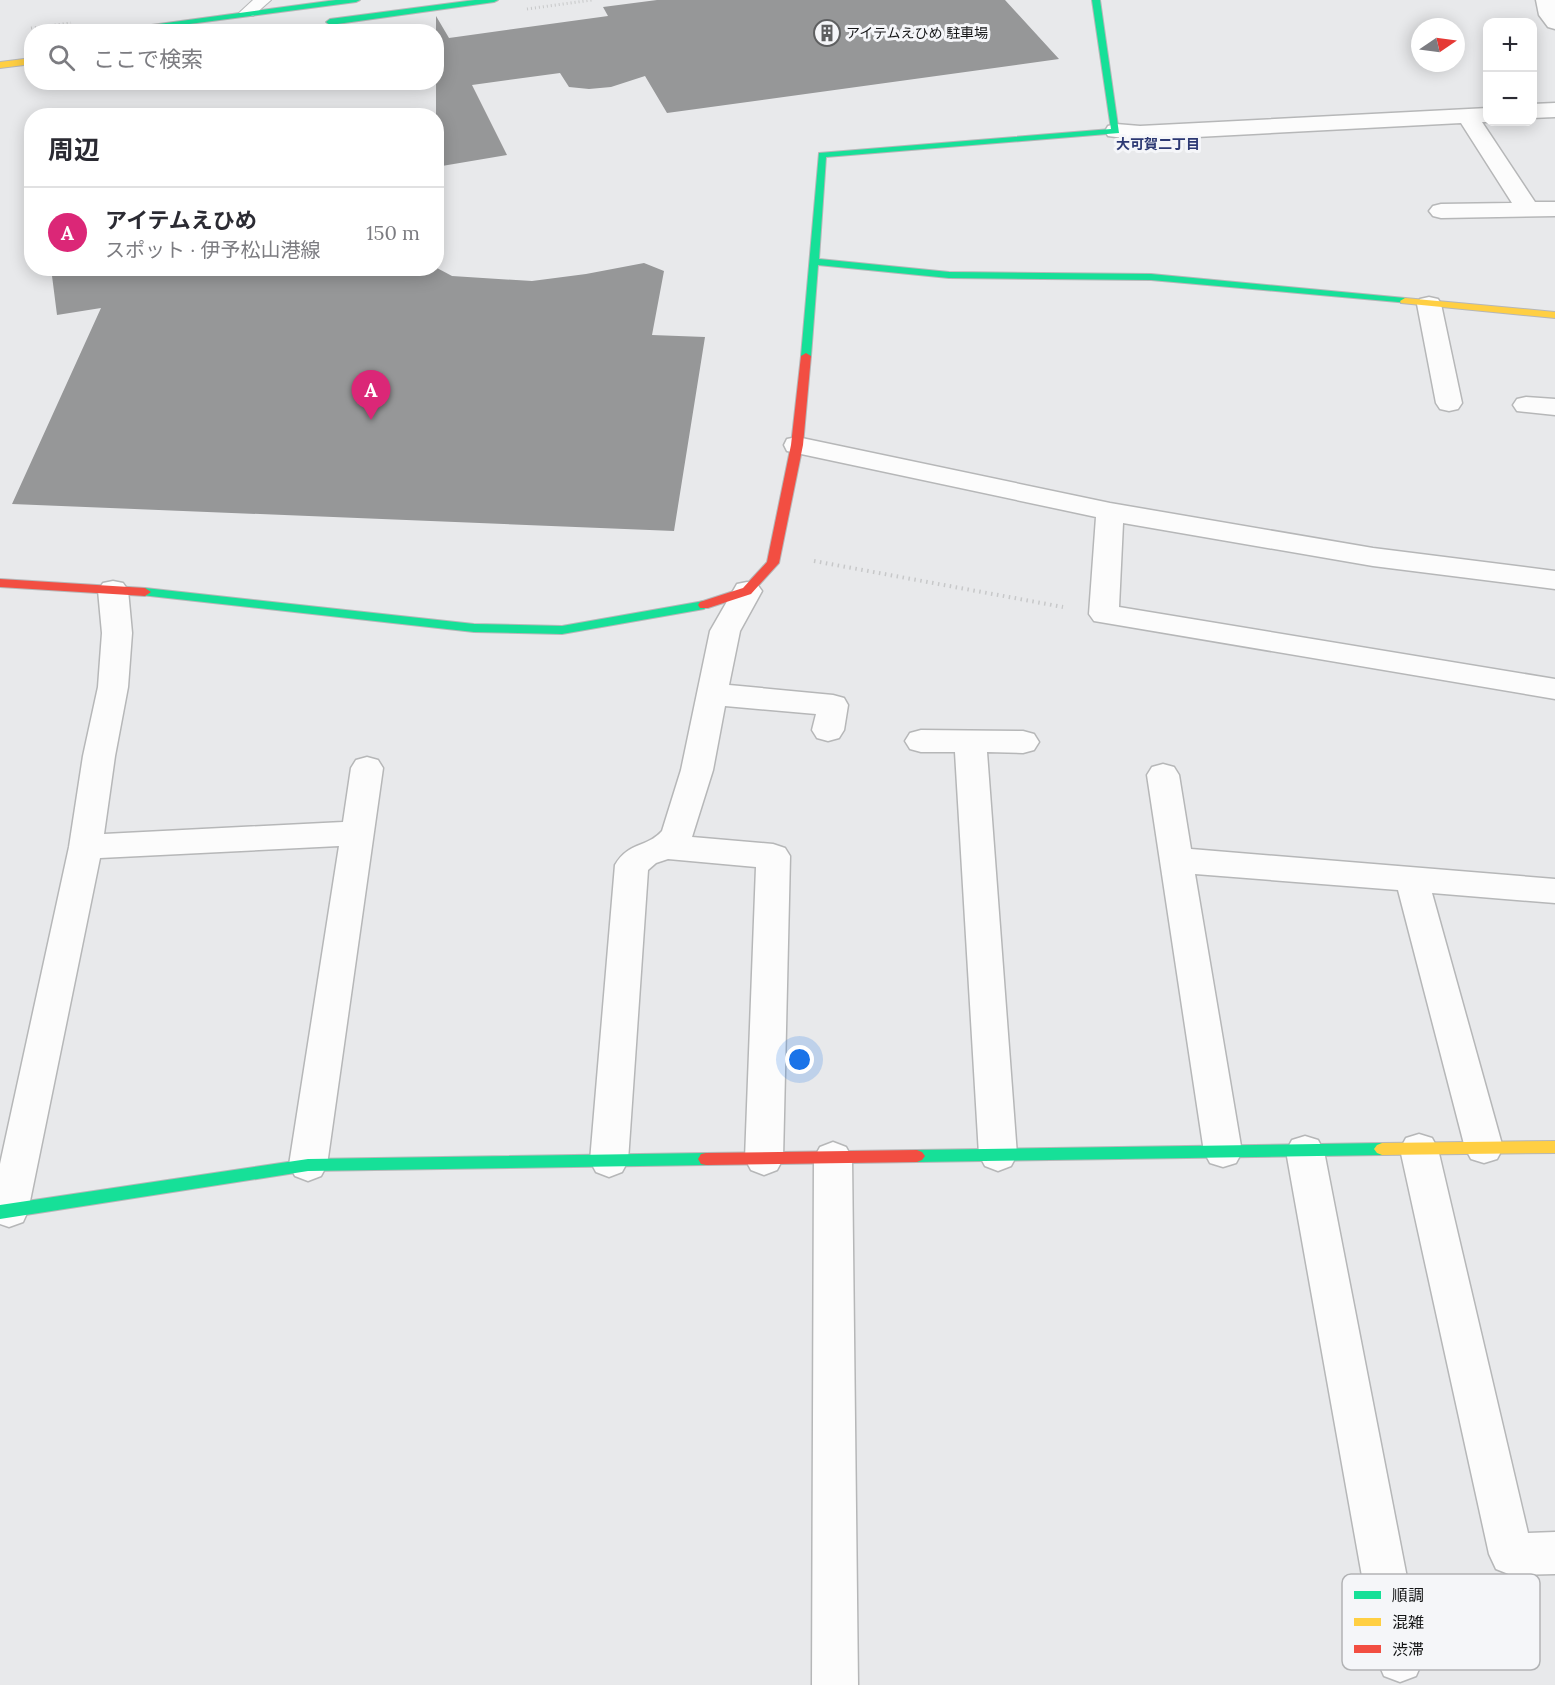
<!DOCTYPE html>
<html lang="ja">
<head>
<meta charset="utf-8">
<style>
  :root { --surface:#fff; --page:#f7f7f7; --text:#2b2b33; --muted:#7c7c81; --line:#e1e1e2; --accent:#db2777 }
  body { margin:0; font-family:Lora,"Noto Sans JP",serif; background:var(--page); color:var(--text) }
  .controls { position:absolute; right:18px; top:18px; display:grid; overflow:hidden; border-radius:12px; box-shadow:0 3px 15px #0003 }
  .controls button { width:54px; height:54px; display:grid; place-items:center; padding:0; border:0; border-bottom:2px solid var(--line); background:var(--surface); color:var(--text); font:30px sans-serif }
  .compass { position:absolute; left:1411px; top:18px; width:54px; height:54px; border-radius:50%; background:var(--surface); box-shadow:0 3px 15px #0003; rotate:77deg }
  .you { position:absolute; left:800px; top:1060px; width:21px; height:21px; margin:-15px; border:4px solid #fff; border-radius:50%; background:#1a73e8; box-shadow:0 0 0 9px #1a73e833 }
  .badge { display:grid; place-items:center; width:39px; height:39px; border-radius:50%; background:var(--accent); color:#fff; font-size:20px; font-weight:700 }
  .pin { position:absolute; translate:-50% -50px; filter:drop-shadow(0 2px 3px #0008) }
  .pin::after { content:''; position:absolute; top:32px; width:21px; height:18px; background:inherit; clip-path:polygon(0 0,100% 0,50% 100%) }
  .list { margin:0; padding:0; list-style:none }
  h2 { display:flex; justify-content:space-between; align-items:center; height:78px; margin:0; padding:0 24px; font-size:26px }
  h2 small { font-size:20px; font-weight:400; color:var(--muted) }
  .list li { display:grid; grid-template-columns:39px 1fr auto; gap:18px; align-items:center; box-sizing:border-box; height:90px; padding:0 24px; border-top:2px solid var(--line) }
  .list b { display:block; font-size:22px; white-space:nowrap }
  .list p { margin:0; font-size:20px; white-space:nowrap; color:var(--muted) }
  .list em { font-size:20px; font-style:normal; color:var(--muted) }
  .icon { flex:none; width:33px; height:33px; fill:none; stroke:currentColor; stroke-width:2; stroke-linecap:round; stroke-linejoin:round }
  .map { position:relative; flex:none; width:1555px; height:1685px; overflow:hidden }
  .search { position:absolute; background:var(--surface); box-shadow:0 3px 15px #0003; left:24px; top:24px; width:420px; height:66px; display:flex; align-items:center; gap:15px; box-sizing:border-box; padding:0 21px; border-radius:24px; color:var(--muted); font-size:22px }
  .panel { position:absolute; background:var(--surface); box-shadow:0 3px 15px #0003; left:24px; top:108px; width:420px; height:168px; border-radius:24px }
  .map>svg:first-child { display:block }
  .building { fill:#969798 }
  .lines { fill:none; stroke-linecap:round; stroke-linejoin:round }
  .lane-casing { stroke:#b6b7b8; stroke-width:2 }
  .street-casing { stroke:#b6b7b8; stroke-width:3 }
  .fast-casing { stroke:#b6b7b8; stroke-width:2 }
  .slow-casing { stroke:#b6b7b8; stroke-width:2 }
  .jam-casing { stroke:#b6b7b8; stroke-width:2 }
  .path-far1 { stroke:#c7c8c9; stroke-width:3; stroke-dasharray:1 3; stroke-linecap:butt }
  .path { stroke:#c7c8c9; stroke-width:4; stroke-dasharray:1.5 4.5; stroke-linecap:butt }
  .lane { fill:#fcfcfc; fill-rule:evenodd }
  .street { fill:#fcfcfc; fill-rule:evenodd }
  .fast { fill:#16e098; fill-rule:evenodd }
  .slow { fill:#ffcf43; fill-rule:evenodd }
  .jam { fill:#f24e42; fill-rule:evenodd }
  .labels { text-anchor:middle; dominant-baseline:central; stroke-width:6; stroke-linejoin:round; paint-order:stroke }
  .far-poi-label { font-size:14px; fill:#151617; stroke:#f5f6f9; text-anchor:start }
  .far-neighbourhood-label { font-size:14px; font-weight:bold; fill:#2d3973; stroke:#f5f6f9 }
  .key { fill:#f5f6f9; stroke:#b2b3b5; stroke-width:1.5 }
  .key-label { font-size:16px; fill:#151617 }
</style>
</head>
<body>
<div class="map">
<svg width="1555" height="1685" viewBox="0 0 1555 1685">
  <rect width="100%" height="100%" fill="#e8e9eb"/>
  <path class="building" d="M657,0H1005L1059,59L667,113L645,76L611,87L589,89L569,87L560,73L472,85L507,155L436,167V16L449,38L608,16L603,7Z
    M644,263L664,271L652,335L705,337L674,531L12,504L101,308L57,315L51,268H437L452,276L532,281L586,274Z"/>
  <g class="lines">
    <defs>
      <path id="lane" d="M253,0H271L253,16H241L239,13Z"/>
      <path id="street" d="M1536,0H1555V29L1548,27L1539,15Z
        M1555,103V117L1532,118V104Z
        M1488,108V122H1482L1535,202H1555V216L1441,218L1433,216L1429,211L1433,206L1441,204L1512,203L1461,123L1140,140L1108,136L1105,131L1108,126L1116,124L1140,126Z
        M1429,297L1438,299L1441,304L1462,403L1458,409L1449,411L1440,409L1436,403L1417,304L1420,299Z
        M1526,397L1555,399V415L1517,411L1513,405L1517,399Z
        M797,437L1110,503L1373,548L1555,571V589L1373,566L1123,523L1119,607L1555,679V699L1094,621L1089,614L1096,517L787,451L784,445L787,439Z
        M113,581L123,583L128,590L132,633L128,687L115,756L104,834L343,822L351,768L356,760L367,757L378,760L383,768L327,1165L321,1176L308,1181L295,1176L289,1165L339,846L100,858L28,1211L23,1222L9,1227L0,1224V1164L69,847L83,756L98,687L102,633L98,590L103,583Z
        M747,582L757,584L762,591L740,631L729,685L833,695L844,698L848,705L844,730L839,738L828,741L817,738L812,730L816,714L725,706L713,770L692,837L773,844L785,848L790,856L783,1159L777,1170L764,1175L751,1170L745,1159L756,867L668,859L656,863L648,870L628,1161L622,1172L609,1177L596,1172L590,1161L615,865C629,841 647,848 662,831L681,770L710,631L737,584Z
        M921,730L1023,731L1034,734L1039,742L1034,750L1023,753L987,752L1017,1155L1011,1166L998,1171L985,1166L979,1155L955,752H921L910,749L905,741L910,733Z
        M1163,764L1174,767L1179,775L1191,849L1555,879V903L1432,893L1503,1148L1497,1159L1484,1163L1471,1159L1465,1148L1398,890L1195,874L1242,1152L1236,1163L1223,1167L1210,1163L1204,1152L1147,775L1152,767Z
        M1419,1134L1432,1138L1438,1149L1528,1533L1555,1532V1574L1511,1575L1496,1569L1489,1554L1400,1149L1406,1138Z
        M1305,1136L1318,1140L1324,1151L1423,1660L1416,1676L1400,1682L1384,1676L1377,1660L1286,1151L1292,1140Z
        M833,1142L846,1147L852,1158L858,1685H812L814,1158L820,1147Z"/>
      <path id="fast" d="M336,0H360L356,2L128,32H100Z
        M475,0H498L494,2L330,25L326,22L330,19Z
        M1092,0H1100L1119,133L826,157L819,259L949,272L1151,274L1405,298L1410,301L1409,303L1151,280L949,278L818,265L811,356L810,358H802L801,356L819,153L1111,129Z
        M145,588L474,624L562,626L704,601L710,605L704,609L562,634L474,632L141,595L139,592Z
        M1382,1143L1387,1145L1390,1149L1387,1153L1382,1155L917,1162L912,1160L909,1156L912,1152L917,1150Z
        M706,1153L711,1154L714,1159L711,1164L706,1165L308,1171L0,1219V1205L308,1159Z"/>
      <path id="slow" d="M32,58V64L0,68V62Z
        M1405,298L1555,312V318L1401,303L1400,301Z
        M1555,1141V1153L1382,1155L1377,1153L1374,1149L1377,1145L1382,1143Z"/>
      <path id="jam" d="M806,353L811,356L803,445L779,563L751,594L708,608H700L698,605L700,602L743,588L767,562L791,445L801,356Z
        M0,579L145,588L151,592L145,596L0,587Z
        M917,1150L922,1152L925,1156L922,1160L917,1162L706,1165L701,1164L698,1159L701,1154L706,1153Z"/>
    </defs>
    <use href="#lane" class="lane-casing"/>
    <use href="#street" class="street-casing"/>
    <use href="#fast" class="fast-casing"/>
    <use href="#slow" class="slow-casing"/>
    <use href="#jam" class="jam-casing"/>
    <path class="path-far1" d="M527,9L592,0
      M31,28L71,23"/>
    <path class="path" d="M814,561L1063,607"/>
    <use href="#lane" class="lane"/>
    <use href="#street" class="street"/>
    <use href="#fast" class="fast"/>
    <use href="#slow" class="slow"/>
    <use href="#jam" class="jam"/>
  </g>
  <defs>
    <symbol id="building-ring" viewBox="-11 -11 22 22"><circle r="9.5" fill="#f5f6f9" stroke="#5f6061" stroke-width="1.5"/><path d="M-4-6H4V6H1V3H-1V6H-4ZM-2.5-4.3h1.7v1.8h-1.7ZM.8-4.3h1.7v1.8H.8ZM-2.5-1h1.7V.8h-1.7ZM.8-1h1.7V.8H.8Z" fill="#5f6061"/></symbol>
  </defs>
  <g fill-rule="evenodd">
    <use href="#building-ring" x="812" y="18" width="30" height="30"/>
  </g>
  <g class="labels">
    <g class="far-poi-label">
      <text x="846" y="33">アイテムえひめ 駐車場</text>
    </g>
    <g class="far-neighbourhood-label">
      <text x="1158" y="144">大可賀二丁目</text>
    </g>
  </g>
  <rect x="1342" y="1574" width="198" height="96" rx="9" class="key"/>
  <rect x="1354" y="1591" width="27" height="8" fill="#16e098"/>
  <rect x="1354" y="1618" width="27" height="8" fill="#ffcf43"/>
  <rect x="1354" y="1645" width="27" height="8" fill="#f24e42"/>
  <g class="key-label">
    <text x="1392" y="1601">順調</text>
    <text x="1392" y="1628">混雑</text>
    <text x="1392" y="1655">渋滞</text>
  </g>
</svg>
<div class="controls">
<button>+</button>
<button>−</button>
</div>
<svg class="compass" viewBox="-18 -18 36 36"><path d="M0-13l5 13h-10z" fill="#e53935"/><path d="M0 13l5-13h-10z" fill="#7c7c81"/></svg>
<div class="you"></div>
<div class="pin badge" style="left:371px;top:420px">A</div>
<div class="search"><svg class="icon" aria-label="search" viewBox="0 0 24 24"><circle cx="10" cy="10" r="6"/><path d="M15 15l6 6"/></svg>ここで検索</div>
<section class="panel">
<h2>周辺<small></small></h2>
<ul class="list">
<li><span class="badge">A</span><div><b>アイテムえひめ</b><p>スポット · 伊予松山港線</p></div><em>150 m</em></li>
</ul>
</section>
</div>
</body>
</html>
